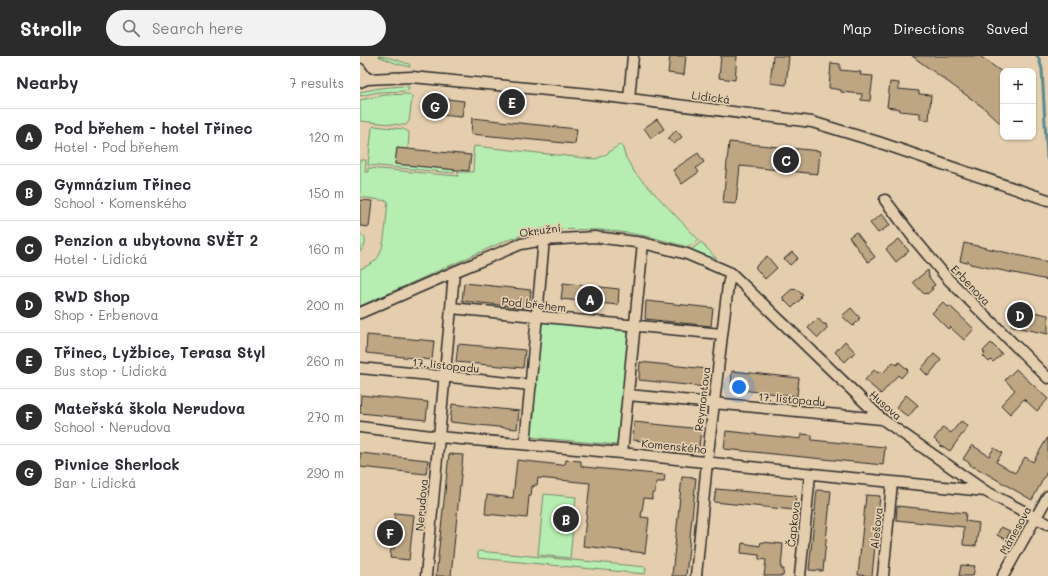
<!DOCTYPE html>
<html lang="en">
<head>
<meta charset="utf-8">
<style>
  :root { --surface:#fff; --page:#f2f2f3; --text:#2b2b33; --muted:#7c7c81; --line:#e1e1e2; --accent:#2b2b2b }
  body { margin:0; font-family:Mali,sans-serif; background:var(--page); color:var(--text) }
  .controls { position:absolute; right:12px; top:12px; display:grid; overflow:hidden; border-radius:8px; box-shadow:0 1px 3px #0004 }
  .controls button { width:36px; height:36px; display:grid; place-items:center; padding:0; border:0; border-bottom:1px solid var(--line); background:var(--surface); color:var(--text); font:20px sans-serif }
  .you { position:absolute; left:379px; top:331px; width:14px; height:14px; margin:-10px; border:3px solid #fff; border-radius:50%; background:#1a73e8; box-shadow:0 0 0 6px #1a73e833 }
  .badge { display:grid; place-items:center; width:26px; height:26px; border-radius:50%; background:var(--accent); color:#fff; font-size:13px; font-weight:700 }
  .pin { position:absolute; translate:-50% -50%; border:2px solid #fff; box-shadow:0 1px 4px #0006 }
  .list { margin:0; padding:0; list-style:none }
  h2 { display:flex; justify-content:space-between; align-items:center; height:52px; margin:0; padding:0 16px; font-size:17px }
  h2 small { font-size:13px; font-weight:400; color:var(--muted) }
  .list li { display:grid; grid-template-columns:26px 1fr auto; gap:12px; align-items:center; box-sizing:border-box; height:56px; padding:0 16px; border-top:1px solid var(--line) }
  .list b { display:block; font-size:15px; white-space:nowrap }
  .list p { margin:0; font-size:13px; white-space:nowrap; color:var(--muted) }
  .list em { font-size:13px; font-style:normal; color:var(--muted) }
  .icon { flex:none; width:22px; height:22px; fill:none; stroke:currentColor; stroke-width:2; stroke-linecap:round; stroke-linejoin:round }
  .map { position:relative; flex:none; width:688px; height:520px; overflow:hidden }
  header { display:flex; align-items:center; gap:24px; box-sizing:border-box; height:56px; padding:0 20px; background:var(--accent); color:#fff }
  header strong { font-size:19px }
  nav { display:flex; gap:22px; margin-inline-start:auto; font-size:14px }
  .search { width:280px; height:36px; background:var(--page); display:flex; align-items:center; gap:10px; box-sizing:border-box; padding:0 14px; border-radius:22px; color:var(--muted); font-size:15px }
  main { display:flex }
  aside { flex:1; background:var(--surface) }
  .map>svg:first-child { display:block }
  .green { fill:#b6edb0; stroke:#708c6e }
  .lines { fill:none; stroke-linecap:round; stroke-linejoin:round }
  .stream { stroke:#598990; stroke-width:3 }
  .building { fill:#bea683; stroke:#2b2b2b }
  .minor-casing { stroke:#2b2b2b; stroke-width:13 }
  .minor { stroke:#e5cead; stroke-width:10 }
  .labels { text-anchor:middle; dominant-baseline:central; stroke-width:3.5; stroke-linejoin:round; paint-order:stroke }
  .street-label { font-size:11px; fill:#2b2b2b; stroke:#e5cead }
</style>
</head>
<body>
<header>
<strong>Strollr</strong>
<div class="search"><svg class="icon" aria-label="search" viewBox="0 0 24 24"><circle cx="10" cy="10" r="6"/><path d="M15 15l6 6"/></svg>Search here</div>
<nav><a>Map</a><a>Directions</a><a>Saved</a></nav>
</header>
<main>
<aside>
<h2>Nearby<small>7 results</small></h2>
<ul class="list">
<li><span class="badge">A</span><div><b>Pod břehem - hotel Třinec</b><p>Hotel · Pod břehem</p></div><em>120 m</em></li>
<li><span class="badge">B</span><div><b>Gymnázium Třinec</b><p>School · Komenského</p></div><em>150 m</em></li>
<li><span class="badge">C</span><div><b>Penzion a ubytovna SVĚT 2</b><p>Hotel · Lidická</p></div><em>160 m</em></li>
<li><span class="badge">D</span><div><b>RWD Shop</b><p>Shop · Erbenova</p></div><em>200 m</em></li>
<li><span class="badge">E</span><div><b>Třinec, Lyžbice, Terasa Styl</b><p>Bus stop · Lidická</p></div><em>260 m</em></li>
<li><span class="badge">F</span><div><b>Mateřská škola Nerudova</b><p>School · Nerudova</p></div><em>270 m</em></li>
<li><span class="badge">G</span><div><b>Pivnice Sherlock</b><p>Bar · Lidická</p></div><em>290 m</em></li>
</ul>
</aside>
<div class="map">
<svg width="688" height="520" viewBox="0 0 688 520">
  <rect width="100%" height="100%" fill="#e5cead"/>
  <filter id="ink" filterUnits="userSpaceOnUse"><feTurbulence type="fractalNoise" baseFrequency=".025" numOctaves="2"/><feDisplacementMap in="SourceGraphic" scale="8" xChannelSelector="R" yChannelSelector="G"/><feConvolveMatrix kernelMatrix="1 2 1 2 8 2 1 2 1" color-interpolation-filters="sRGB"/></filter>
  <g filter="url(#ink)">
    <path class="green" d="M18,0C28,0 38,5 49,8L50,11L35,7Z
      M42,30L49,31V32L46,35L18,36L0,40V36L20,32Z
      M48,38L52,40V42L49,65L46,69H41L0,65V44L25,39Z
      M14,70L43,73L49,76L48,93L37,92L35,108L95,114L94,117L8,109L12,72Z
      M259,89L262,90L266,102L275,117L339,184L328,191L291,181L268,177L242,174L182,173L145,185L0,250V213C5,211 12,208 16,204C26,193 26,160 28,145L0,141V104H6L5,116H8V112L98,120V116H113L114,99L113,97L114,90L234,103C245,101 250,95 259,89Z
      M0,177C8,183 6,189 0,196Z
      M341,186L357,203L331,194Z
      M183,265L270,273L260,386L257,389L169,381L180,270Z
      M184,438L216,441L210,502L178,499Z
      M118,495L286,511L285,518L118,502Z"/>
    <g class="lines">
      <path class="stream" d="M677,0L679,3L682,13L687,102L688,105"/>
    </g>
    <path class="building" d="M310,0H326L324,19L308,17Z
      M361,0H377L375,24L359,22Z
      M413,0H429L426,29L410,27Z
      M552,0H620L643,17V70L624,52Z
      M471,7L480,8V14L501,16L500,19L513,20L510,45L501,44L502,38L481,36V34L469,32Z
      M530,26L539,27L538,33L559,35V38L571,39L569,64L560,63V57L539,55L540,53L527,51Z
      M70,41L104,45L102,61L68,58Z
      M112,62L217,73L215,88L111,78Z
      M297,63L304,73L291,82L284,72Z
      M316,74L322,81L314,88L308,83Z
      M369,86L460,95L458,118L380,110L376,148L363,147Z
      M37,92L111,99L109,115L35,108Z
      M338,97L344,106L336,112L339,116L322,128L313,114Z
      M0,144L12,145L9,171L0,170Z
      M522,158L530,169L518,177L510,167Z
      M496,176L515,201L508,206L489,181Z
      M539,183L549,195L536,206L526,193Z
      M604,187L688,206V224L610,208L608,205L606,207L600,205Z
      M432,196L438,202L430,209L424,203Z
      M407,200L417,212L405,223L395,211Z
      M568,214L569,221L575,229L571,232L573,233L567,238L566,237L564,238L553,226Z
      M104,227L171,234L169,252L102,245Z
      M203,227L259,233L258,249L201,243Z
      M435,232L443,239L441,241L442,242L432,252L423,243V241L432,233L433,234Z
      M286,245L353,252L351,270L285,263Z
      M583,246L588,251L590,250L614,273L604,284L590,271L588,273L572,257Z
      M491,252L500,262L498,263L499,264L493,270L482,260Z
      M655,252L688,259V278L651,270Z
      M458,262L463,268H466L467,273L458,282L448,272Z
      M7,279L74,285L72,304L6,297Z
      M485,285L495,296L485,306L475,296Z
      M631,287L642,298L633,306L631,304L629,306L623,300L625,298L623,295Z
      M98,288L165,294L163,312L96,306Z
      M574,298L581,304L568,320L561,313Z
      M280,306L347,313L346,331L279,324Z
      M533,306L537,309L539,306L548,314L541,322L538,319L521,338L505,324L514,314L518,317L520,315L523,317Z
      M656,313L688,343L677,355L664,343L650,358L641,349L655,334L645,324Z
      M372,315L439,322L437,340L371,333Z
      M1,339L68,346L66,364L0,357Z
      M546,339L558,349L548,361L536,351Z
      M92,348L159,355L157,373L90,366Z
      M601,365L608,370L590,395L584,391H582L574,383L583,371L591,377Z
      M274,366L341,373L339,391L273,384Z
      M366,375L441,383V378L452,379V384L525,391L523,409L364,393Z
      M688,381V414L672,444L615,411H613L610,409V407L603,403L612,389L629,400L634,392L642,397L636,406L655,417L665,401L673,406Z
      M0,397L68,404L66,418L0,411Z
      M89,398L103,399L91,520H76Z
      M157,404L201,409L205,408L206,404L221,405V410L224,411L305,419L304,426H296L295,437H292V443L284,442L281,461L289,462L285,497L223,490L230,427L178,422L177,429H174V431L172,430L171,440H169L167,462L125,458L127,439L153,442Z
      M322,421L336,422L334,442L326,520H312Z
      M356,433L436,440L434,454L354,446Z
      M457,434L471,435L463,515L449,514Z
      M506,439L520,440L512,520L498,519Z
      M537,450L606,457L605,465L619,467L616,490L603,489L604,471L536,464Z
      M35,457L54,459L49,504L30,502L31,493H34L37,467L34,466Z
      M641,471L650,475L646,484L637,479Z
      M401,486L423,488L421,513H424L423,520H404L406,504L399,503V499L381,497L382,487L400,490Z
      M601,509L615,510L613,520H599Z"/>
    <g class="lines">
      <defs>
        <path id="minor" d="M0,13L7,23
          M0,26L7,23L52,21L230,38L452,66L518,86L688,144
          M269,43L273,0
          M525,144L556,185L588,223L688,322
          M94,216L91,252L362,278
          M0,257L94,216L161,188L184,184L235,181L260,184L283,187L327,198L371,217L522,363L625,435L688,468
          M0,312L171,329
          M268,339L522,363
          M0,371L79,381L262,397L481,421L625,435
          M165,388L184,184
          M262,397L283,187
          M66,520L91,252
          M336,520L347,406L368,229L371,217
          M440,520L450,418
          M523,520L532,426
          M643,520L688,440"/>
      </defs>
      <use href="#minor" class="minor-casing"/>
      <use href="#minor" class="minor"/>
    </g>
  </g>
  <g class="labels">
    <g class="street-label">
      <text transform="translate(351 41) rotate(7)">Lidická</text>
      <text transform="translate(180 174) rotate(-8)">Okružní</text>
      <text transform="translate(611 229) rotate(46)">Erbenova</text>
      <text transform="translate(174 248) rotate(6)">Pod břehem</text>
      <text transform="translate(86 309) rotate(6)">17. listopadu</text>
      <text transform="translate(342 343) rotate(-83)">Reymontova</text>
      <text transform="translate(432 343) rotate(5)">17. listopadu</text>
      <text transform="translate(526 349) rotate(41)">Husova</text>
      <text transform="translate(314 390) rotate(6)">Komenského</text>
      <text transform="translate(61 449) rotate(-85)">Nerudova</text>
      <text transform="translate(433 468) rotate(-84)">Čapkova</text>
      <text transform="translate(516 472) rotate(-84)">Alešova</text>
      <text transform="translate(655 474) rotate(-61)">Mánesova</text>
    </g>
  </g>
</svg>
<div class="controls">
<button>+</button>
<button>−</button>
</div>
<div class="you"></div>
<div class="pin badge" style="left:230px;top:243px">A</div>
<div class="pin badge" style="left:206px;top:463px">B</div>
<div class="pin badge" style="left:426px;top:104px">C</div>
<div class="pin badge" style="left:660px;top:259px">D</div>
<div class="pin badge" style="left:152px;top:46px">E</div>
<div class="pin badge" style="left:30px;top:477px">F</div>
<div class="pin badge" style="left:75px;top:50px">G</div>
</div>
</main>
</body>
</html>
